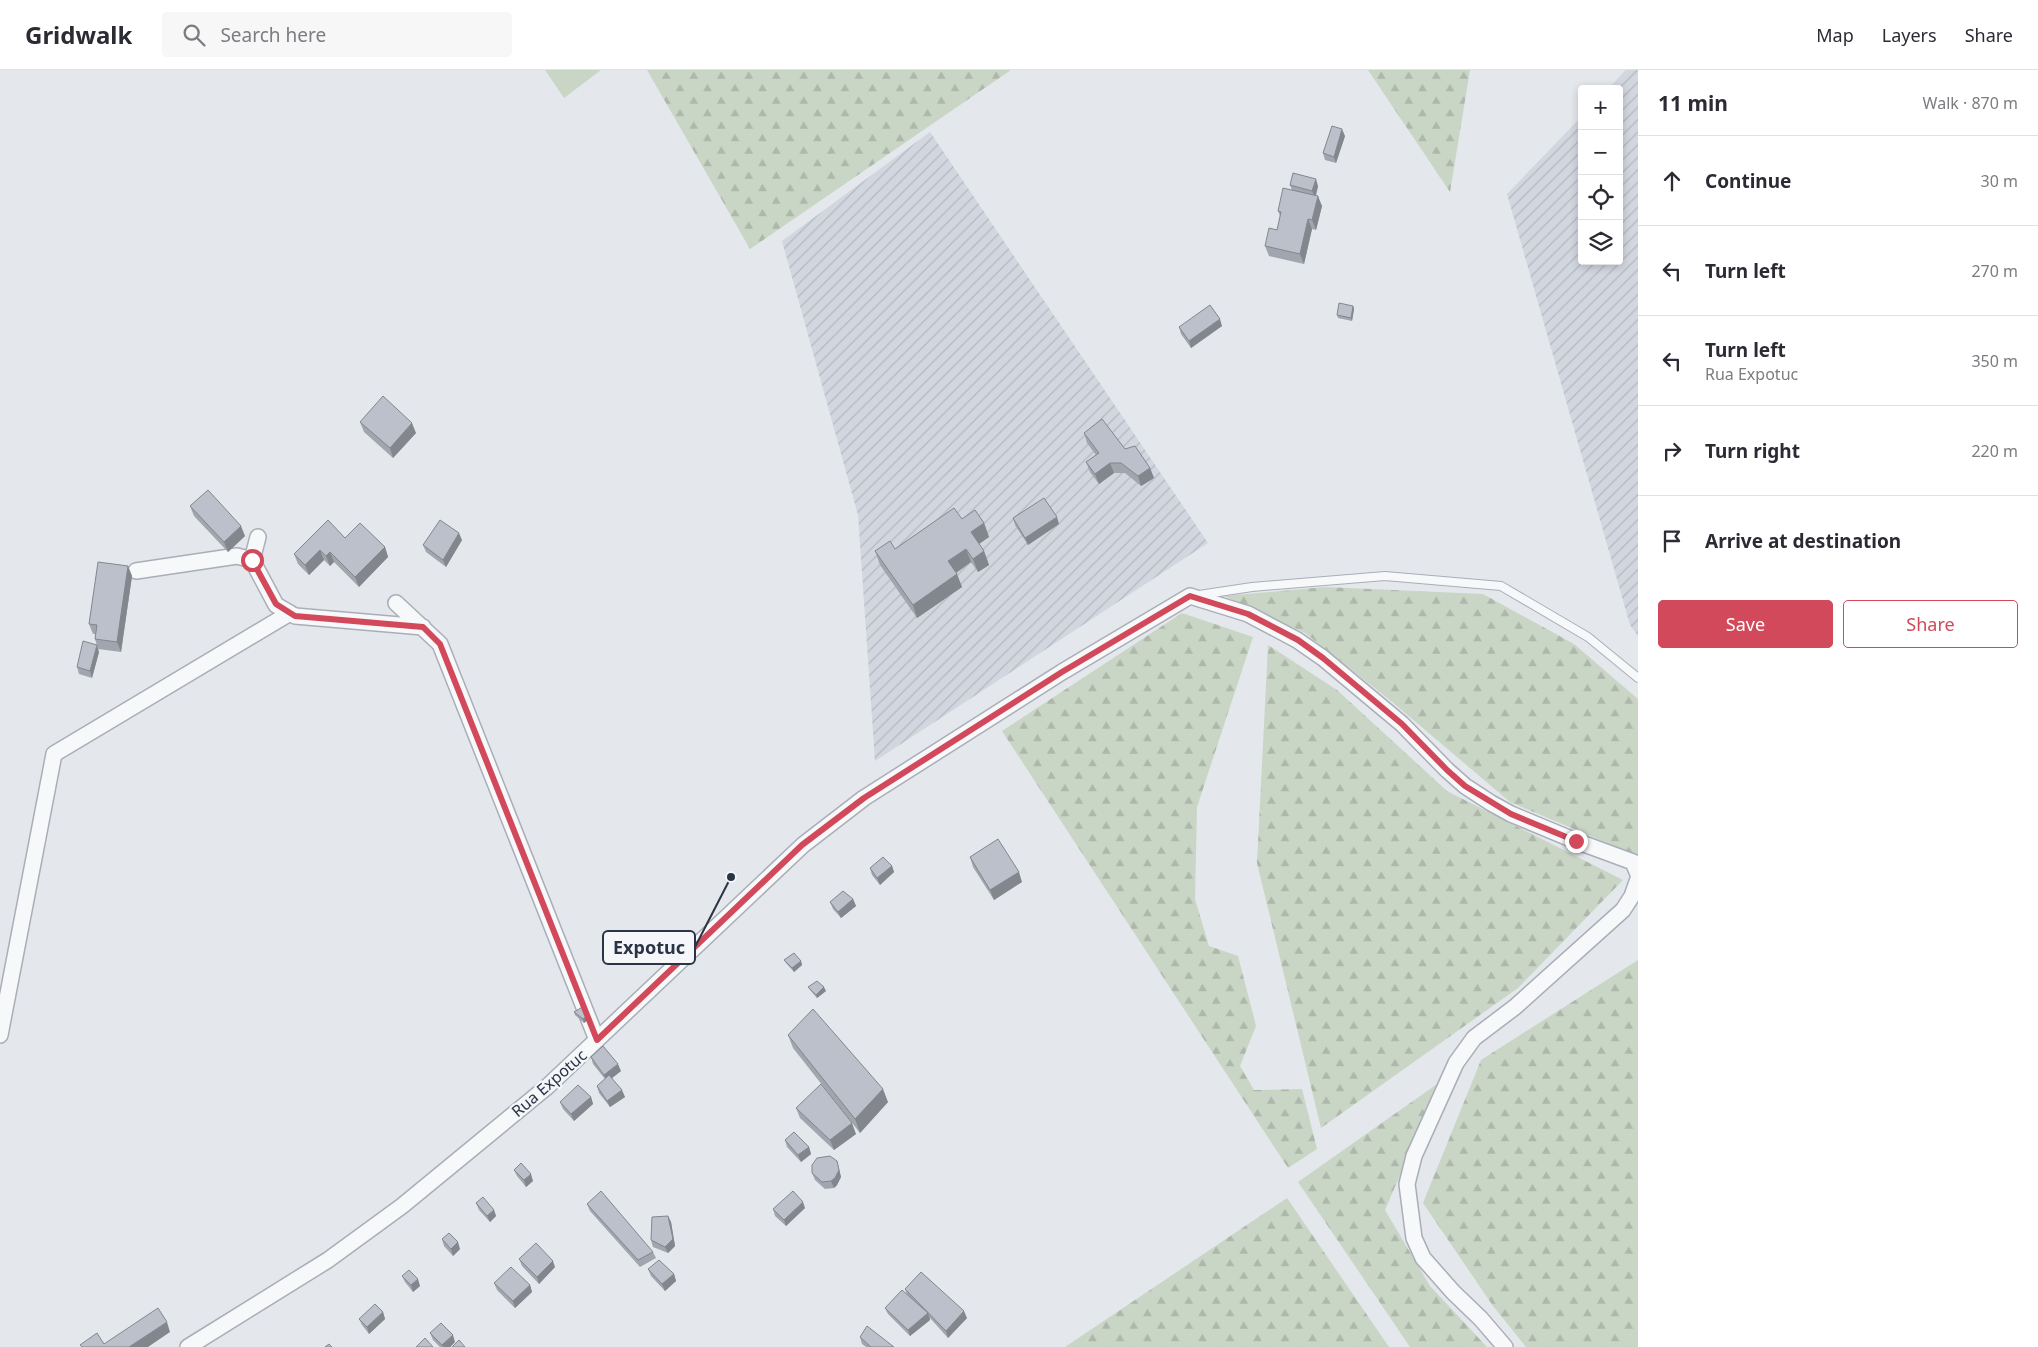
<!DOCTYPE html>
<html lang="en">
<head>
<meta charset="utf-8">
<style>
  :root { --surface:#fff; --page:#f7f7f7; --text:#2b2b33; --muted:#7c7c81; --line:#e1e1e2; --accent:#d1495b }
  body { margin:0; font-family:"Noto Sans",sans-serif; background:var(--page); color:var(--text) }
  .controls { position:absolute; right:15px; top:15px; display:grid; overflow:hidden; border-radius:5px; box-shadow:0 2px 8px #0003 }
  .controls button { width:45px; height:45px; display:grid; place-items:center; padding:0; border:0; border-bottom:1px solid var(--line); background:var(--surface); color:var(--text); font:25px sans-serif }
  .stop { position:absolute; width:15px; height:15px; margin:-11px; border:4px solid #d1495b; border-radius:50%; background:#fff }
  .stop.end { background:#d1495b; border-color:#fff; box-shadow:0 1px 5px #0008 }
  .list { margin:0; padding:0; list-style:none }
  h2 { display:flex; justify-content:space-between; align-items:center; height:65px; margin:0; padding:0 20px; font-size:21px }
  h2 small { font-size:16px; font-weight:400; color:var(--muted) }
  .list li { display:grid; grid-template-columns:32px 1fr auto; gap:15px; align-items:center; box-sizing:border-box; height:90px; padding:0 20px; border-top:1px solid var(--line) }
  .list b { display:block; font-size:19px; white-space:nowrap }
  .list p { margin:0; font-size:16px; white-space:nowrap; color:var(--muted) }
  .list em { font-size:16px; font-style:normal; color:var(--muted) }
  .actions { display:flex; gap:10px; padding:15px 20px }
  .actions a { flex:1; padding:11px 0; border:1px solid var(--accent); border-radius:5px; text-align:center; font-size:18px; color:var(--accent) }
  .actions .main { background:var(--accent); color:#fff }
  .icon { flex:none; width:28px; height:28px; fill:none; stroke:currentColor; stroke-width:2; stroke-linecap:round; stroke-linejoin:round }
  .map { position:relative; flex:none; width:1638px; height:1277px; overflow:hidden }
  header { display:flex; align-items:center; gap:30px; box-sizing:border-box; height:70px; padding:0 25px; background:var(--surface); border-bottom:1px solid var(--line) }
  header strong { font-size:24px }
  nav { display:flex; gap:28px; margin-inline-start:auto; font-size:18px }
  .search { width:350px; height:45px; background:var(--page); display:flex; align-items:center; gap:12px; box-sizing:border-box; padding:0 18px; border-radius:5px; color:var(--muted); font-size:19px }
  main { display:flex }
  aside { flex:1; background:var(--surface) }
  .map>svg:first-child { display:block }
  .industrial { fill:url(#industrial-furrows) }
  .grass { fill:#c9d6c5 }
  .forest { fill:url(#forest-firs) }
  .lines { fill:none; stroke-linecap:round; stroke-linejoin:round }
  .lane-casing { stroke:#a9aeb7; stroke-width:10 }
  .street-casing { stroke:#a9aeb7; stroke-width:18 }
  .lane { stroke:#f7f8fa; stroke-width:8 }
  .street { stroke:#f7f8fa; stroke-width:15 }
  .wall { fill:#a1a5ae }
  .shaded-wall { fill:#83868d }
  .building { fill:#bbc0ca; stroke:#83868d }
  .route { stroke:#d1495b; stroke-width:6 }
  .labels { text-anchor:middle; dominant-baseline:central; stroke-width:4.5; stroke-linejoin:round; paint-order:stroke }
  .street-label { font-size:16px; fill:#2b3445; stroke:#f4f6f9 }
  .leader { fill:none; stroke:#2b3445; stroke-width:2 }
  .callout-dot { fill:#2b3445; stroke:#f4f6f9; stroke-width:2 }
  .callout { fill:#f4f6f9; stroke:#2b3445; stroke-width:2 }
  .callout-label { font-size:18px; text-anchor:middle; font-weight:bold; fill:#2b3445 }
</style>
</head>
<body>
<header>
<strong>Gridwalk</strong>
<div class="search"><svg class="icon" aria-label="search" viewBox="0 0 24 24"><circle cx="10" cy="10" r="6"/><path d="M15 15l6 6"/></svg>Search here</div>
<nav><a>Map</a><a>Layers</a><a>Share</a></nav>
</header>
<main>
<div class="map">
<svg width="1638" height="1277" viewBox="0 0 1638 1277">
  <defs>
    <pattern id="industrial-furrows" width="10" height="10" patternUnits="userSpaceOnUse" patternTransform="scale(1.25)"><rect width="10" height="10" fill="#d2d6de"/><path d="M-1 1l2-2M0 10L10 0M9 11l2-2" fill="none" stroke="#b4b8c0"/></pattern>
    <pattern id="forest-firs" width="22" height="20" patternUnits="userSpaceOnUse" patternTransform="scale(1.25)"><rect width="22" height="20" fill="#c9d6c5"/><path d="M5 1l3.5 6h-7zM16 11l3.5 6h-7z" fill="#adb8ab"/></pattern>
  </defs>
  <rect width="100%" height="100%" fill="#e4e7ec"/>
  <path class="industrial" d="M1626,0H1638V566L1630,555L1507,124L1582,46V191H1619V19H1608Z
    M930,62L1208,473L875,691L858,445L782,171Z"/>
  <path class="grass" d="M545,0H601L564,28Z"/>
  <path class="forest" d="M647,0H1011L750,179Z
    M1368,0H1470L1450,122Z
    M1325,517L1483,524L1574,574L1638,629V786L1510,732L1391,631L1305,563L1224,526Z
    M1182,543L1253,567L1197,737L1195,829L1209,876L1238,886L1256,956L1240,996L1254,1020L1302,1019L1317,1079L1288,1098L1002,661Z
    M1268,575L1337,620L1447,721L1623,810L1518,918L1321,1058L1257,793Z
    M1638,890V1277H1526L1493,1236L1423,1133L1481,990Z
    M1440,1012L1385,1140L1430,1216L1487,1277H1410L1298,1112Z
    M1287,1128L1389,1277H1065Z"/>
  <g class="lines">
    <defs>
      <path id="lane" d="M1199,525L1252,517L1385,506L1501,516L1588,567L1638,608"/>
      <path id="street" d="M258,467L252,490L276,535L295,546L423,557
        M136,501L237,486L252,490
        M396,533L440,574L597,970
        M0,965L54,684L290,543
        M188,1277L328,1190L402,1136L548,1016L803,775L864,728L1062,602L1190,526L1248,544L1297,570L1323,588L1402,654L1447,700L1465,716L1491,733L1511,744L1576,771L1633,792L1638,804
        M1505,1277L1481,1249L1453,1222L1423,1188L1414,1168L1407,1114L1414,1086L1456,993L1474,968L1515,937L1623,840L1632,826L1638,809"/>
    </defs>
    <use href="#lane" class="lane-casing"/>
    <use href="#street" class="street-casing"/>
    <use href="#lane" class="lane"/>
    <use href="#street" class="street"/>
  </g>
  <path class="wall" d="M1345,66L1336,93L1325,90L1323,83Z
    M1290,115L1318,116L1316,126L1322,136L1316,160L1312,159L1304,194L1269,186L1265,176L1277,160L1280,146L1278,141L1292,120Z
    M1353,236L1354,239L1352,251L1338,248L1337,245Z
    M1222,256L1191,278L1181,264L1179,257Z
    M360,352L416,363L393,388L364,362Z
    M1084,363L1125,379L1150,398L1154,408L1141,416L1125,403H1114L1099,414L1090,402L1086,392L1096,385L1087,373Z
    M190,436L245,466L228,482L194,446Z
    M1013,448L1059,454L1028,475L1015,455Z
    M962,449L984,453L989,467L979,474L984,481L989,495L978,502L971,492L956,503L962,517L917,548L880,495L875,481L895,479Z
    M345,468L385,477L388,487L359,517L334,492L330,496L324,490L309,505L298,494L294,484Z
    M462,470L446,497L426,482L423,475Z
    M128,496L132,506L121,582L98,579L95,569V564H93L89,554Z
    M99,582L92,608L79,604L77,597Z
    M970,787L1022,812L994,830L973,797Z
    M892,796L894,802L880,815L872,805L870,798Z
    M853,829L856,836L841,848L833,839L830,832Z
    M784,890L801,891L802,895L794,902L786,893Z
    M808,917L826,921L817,928L810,920Z
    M574,942L589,949L584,953L575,945Z
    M788,965L888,1032L860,1063L793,978Z
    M591,987L621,1001L612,1008L625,1027L610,1037L599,1023L597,1016L605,1009L593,994Z
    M591,1027L593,1034L574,1051L563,1039L560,1032Z
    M796,1038L856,1064L834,1080L800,1048Z
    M785,1070L809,1077L811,1084L801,1092L787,1077Z
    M837,1091L841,1107L837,1115L834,1118L825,1119L815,1110L812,1103Z
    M514,1100L533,1111L526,1117L517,1106Z
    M476,1133L494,1140L496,1146L490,1152L479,1140Z
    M587,1134L653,1182L656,1188L640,1197L590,1141Z
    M805,1138L786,1156L775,1146L773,1139Z
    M668,1146L671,1152L675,1176L668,1183L653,1177L651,1170Z
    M442,1169L460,1179L453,1186L444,1176Z
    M519,1189L555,1197L539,1214L522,1196Z
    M648,1199L674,1204L676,1211L665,1221L651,1206Z
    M402,1206L420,1216L413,1222L405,1212Z
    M494,1213L530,1215L532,1222L515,1238L497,1220Z
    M905,1219L967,1248L948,1268L930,1248V1250L910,1266L888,1244L885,1238L907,1225Z
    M383,1242L385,1249L369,1264L362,1255L359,1249Z
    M430,1263L455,1272L450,1277H440L433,1270Z
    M860,1267L894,1277H866L862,1274Z"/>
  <path class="shaded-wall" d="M1342,59L1345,66L1336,93L1334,87Z
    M1316,109L1318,116L1315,128L1312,121Z
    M1318,126L1322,136L1316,160L1312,150Z
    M1308,149L1312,159L1304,194L1300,184Z
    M1353,236L1354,239L1352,251L1351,248Z
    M1220,249L1222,256L1191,278L1189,271Z
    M412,353L416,363L393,388L390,378Z
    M1110,393L1114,403L1099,414L1095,404Z
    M1150,398L1154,408L1141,416L1138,406Z
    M1057,447L1059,454L1028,475L1025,468Z
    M984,453L989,467L976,476L971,462Z
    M241,456L245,466L228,482L224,472Z
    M459,463L462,470L446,497L443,490Z
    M385,477L388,487L359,517L355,507Z
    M966,479L971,492L953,505L948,491Z
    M320,480L324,490L309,505L305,495Z
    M984,481L989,495L978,502L973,489Z
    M330,482L334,492L330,496L326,486Z
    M128,496L132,506L121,582L117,572Z
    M957,504L962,517L917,548L913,535Z
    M97,575L99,582L92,608L90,601Z
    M892,796L894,802L880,815L877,808Z
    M1019,802L1022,812L994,830L990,820Z
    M853,829L856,836L841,848L838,842Z
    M801,891L802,895L794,902L792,898Z
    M824,917L826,921L817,928L816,925Z
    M588,945L589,949L584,953L583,949Z
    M618,994L621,1001L607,1012L604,1005Z
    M883,1019L888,1032L860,1063L855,1049Z
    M622,1020L625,1027L610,1037L607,1031Z
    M591,1027L593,1034L574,1051L571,1044Z
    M852,1053L856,1064L834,1080L830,1070Z
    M809,1077L811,1084L801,1092L798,1085Z
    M837,1091L841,1107L837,1115L834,1118L831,1111Z
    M531,1104L533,1111L526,1117L524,1110Z
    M803,1132L805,1138L786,1156L784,1150Z
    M494,1140L496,1146L490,1152L487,1146Z
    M668,1146L671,1152L675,1176L668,1183L665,1177Z
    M458,1172L460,1179L453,1186L451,1179Z
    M553,1191L555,1197L539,1214L537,1207Z
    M674,1204L676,1211L665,1221L662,1214Z
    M418,1209L420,1216L413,1222L411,1215Z
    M530,1215L532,1222L515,1238L513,1231Z
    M964,1241L967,1248L948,1268L946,1261Z
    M383,1242L385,1249L369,1264L367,1257Z
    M928,1243L930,1250L910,1266L908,1260Z
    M167,1252L170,1262L148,1277H129Z
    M453,1265L455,1272L450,1277H443L442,1275Z"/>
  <path class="building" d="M1332,56L1342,59L1334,87L1323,83Z
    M1293,103L1316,109L1312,121L1290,115Z
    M1283,118L1318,126L1312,150L1308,149L1300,184L1265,176L1269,158L1277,160L1281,142L1278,141Z
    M1339,233L1353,236L1351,248L1337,245Z
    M1210,235L1220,249L1189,271L1179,257Z
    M383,326L412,353L390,378L360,352Z
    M1102,349L1125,379L1135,376L1150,398L1138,406L1121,393H1110L1095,404L1086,392L1099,383L1084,363Z
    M208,420L241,456L224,472L190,436Z
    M1044,428L1057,447L1025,468L1013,448Z
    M954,438L962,449L975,440L984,453L971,462L984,481L973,489L966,479L948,491L957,504L913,535L875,481L890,471L895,479Z
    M328,450L345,468L360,453L385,477L355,507L330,482L326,486L320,480L305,495L294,484Z
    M440,450L459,463L443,490L423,475Z
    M98,492L128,496L117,572L95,569L97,555L89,554Z
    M83,571L97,575L90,601L77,597Z
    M998,769L1019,802L990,820L970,787Z
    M883,787L892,796L877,808L870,798Z
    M843,821L853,829L838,842L830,832Z
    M794,883L801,891L792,898L784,890Z
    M817,911L824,917L816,925L808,917Z
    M584,936L588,945L583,949L574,942Z
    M813,939L883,1019L855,1049L788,965Z
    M603,976L618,994L604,1005L591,987Z
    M609,1005L622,1020L607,1031L597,1016Z
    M821,1014L852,1053L830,1070L796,1038Z
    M578,1015L591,1027L571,1044L560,1032Z
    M794,1062L809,1077L798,1085L785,1070Z
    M830,1086L837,1091L839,1100L835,1108L831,1111L822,1112L812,1103V1095L817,1088Z
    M521,1093L531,1104L524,1110L514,1100Z
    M601,1121L653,1182L638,1190L587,1134Z
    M793,1121L803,1132L784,1150L773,1139Z
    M483,1127L494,1140L487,1146L476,1133Z
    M668,1146L673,1169L665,1177L651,1170L652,1147Z
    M449,1163L458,1172L451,1179L442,1169Z
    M536,1173L553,1191L537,1207L519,1189Z
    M659,1190L674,1204L662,1214L648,1199Z
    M511,1197L530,1215L513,1231L494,1213Z
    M409,1200L418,1209L411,1215L402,1206Z
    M921,1202L964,1241L946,1261L905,1219Z
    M902,1220L928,1243L908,1260L885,1238Z
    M375,1234L383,1242L367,1257L359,1249Z
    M158,1238L167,1252L129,1277H82L80,1275L97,1263L104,1274Z
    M441,1253L453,1265L442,1275L430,1263Z
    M867,1256L894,1277H871L860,1267Z
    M425,1268L433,1277H416Z
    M459,1270L465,1277H452Z
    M329,1274L332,1277H325Z"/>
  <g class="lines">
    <path class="route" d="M252,490L276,534L295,546L423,557L440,574L597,970L802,775L864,728L1062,602L1190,526L1248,544L1298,570L1323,588L1402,654L1447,700L1465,716L1511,744L1576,771"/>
  </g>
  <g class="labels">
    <g class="street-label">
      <text transform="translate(549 1013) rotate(-41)">Rua Expotuc</text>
    </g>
  </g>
  <path class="leader" d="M731 807L695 877"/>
  <circle class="callout-dot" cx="731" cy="807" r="5"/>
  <rect class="callout" x="603" y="861" width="92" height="33" rx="5"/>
  <g class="callout-label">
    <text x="649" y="884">Expotuc</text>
  </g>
</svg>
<div class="controls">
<button>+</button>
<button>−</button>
<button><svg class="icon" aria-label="locate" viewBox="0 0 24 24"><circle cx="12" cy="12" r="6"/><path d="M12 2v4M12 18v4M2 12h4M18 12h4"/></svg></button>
<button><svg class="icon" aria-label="layers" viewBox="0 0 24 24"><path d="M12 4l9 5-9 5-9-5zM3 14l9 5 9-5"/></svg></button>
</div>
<div class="stop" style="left:252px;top:490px"></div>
<div class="stop end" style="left:1576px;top:771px"></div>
</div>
<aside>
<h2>11 min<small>Walk · 870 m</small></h2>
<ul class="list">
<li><svg class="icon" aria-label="ahead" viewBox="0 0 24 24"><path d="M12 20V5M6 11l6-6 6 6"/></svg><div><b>Continue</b></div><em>30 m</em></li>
<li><svg class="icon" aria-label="left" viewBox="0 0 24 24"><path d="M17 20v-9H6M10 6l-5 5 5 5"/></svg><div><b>Turn left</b></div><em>270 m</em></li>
<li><svg class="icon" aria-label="left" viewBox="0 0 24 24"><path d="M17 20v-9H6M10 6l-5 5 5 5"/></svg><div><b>Turn left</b><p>Rua Expotuc</p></div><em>350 m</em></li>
<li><svg class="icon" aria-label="right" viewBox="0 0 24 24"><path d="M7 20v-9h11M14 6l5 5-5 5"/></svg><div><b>Turn right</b></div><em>220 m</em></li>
<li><svg class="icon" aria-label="arrive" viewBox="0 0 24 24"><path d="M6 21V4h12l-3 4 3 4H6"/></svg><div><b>Arrive at destination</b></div></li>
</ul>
<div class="actions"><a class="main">Save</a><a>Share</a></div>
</aside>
</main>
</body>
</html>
